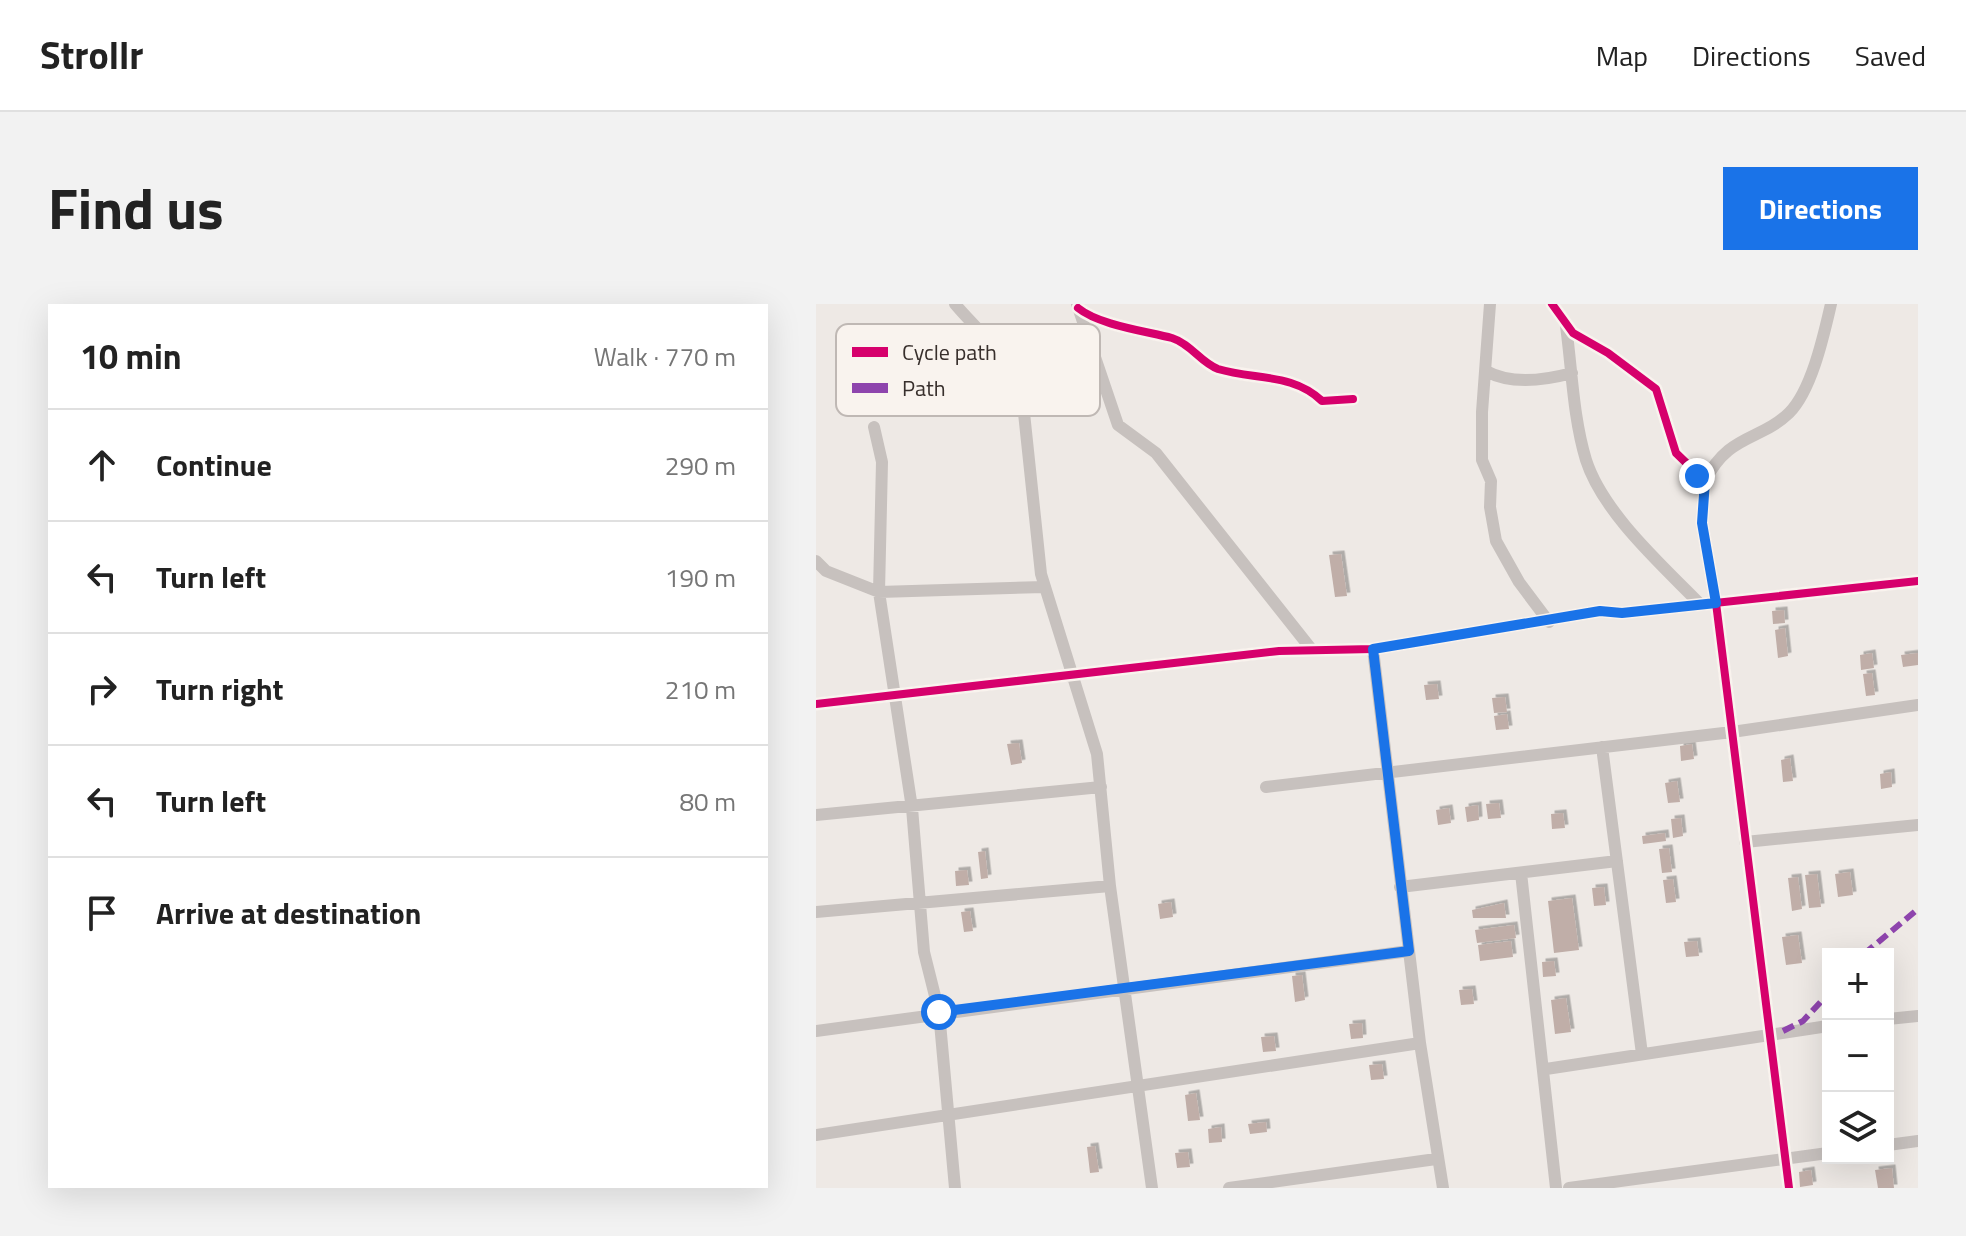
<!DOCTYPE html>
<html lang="en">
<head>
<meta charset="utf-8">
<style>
  :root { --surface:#fff; --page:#f2f2f2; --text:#222; --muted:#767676; --line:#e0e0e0; --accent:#1a73e8 }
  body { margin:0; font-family:"Titillium Web",sans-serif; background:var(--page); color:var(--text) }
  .controls { position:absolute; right:24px; bottom:24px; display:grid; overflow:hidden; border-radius:0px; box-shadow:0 8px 32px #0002 }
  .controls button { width:72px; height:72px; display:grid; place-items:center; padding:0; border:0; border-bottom:2px solid var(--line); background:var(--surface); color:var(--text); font:40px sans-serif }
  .stop { position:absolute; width:24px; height:24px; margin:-18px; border:6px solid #1a73e8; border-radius:50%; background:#fff }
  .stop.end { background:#1a73e8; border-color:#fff; box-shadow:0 2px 8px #0008 }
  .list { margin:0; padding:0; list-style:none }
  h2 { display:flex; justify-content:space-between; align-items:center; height:104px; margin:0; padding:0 32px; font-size:34px }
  h2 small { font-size:26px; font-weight:400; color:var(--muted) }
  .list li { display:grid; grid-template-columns:52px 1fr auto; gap:24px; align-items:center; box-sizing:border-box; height:112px; padding:0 32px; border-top:2px solid var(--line) }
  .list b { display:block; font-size:30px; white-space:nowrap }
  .list em { font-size:26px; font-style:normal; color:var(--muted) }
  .icon { flex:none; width:44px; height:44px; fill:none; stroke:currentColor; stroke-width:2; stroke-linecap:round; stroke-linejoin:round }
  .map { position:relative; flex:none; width:1102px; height:884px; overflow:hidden; border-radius:0px }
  header { display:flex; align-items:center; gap:48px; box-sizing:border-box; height:112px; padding:0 40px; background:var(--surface); border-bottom:2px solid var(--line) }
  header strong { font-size:38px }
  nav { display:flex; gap:44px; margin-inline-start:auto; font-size:28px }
  .intro { display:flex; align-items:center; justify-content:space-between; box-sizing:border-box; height:192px; padding:0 48px }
  h1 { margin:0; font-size:56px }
  .button { padding:20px 36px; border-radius:0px; background:var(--accent); color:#fff; font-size:28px; font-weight:700 }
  main { display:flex; gap:48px; padding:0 48px }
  aside { flex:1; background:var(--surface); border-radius:0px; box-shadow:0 8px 32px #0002 }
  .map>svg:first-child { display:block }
  .building { fill:#c0aea8; filter:url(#shadow) }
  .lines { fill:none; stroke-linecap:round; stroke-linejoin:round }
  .minor { stroke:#c7c1be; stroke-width:12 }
  .quiet { stroke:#8e44ad; stroke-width:6; stroke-dasharray:12 6; stroke-linecap:butt }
  .cycleway-casing { stroke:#f9f3ee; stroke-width:13 }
  .cycleway { stroke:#d6006c; stroke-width:8 }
  .route { stroke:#1a73e8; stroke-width:10 }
  .key { fill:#f9f3ee; stroke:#bfb8b4; stroke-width:2 }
  .key-label { font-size:22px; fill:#382f2c }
</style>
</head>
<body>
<header>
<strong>Strollr</strong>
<nav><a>Map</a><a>Directions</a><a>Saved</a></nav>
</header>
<div class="intro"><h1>Find us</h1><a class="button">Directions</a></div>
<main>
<aside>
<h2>10 min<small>Walk · 770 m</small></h2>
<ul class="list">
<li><svg class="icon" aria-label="ahead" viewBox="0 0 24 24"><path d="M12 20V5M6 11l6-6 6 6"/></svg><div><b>Continue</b></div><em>290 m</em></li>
<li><svg class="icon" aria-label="left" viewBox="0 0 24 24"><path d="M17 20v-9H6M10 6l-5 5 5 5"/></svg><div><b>Turn left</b></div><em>190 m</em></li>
<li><svg class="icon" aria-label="right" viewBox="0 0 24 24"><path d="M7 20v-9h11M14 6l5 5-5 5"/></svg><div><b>Turn right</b></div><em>210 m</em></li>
<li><svg class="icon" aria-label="left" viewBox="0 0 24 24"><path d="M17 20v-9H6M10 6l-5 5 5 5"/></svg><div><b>Turn left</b></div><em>80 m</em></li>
<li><svg class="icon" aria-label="arrive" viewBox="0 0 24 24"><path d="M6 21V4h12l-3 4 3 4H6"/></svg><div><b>Arrive at destination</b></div></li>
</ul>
</aside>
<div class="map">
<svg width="1102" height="884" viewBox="0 0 1102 884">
  <defs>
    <filter id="shadow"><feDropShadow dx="3.5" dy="-3.5" stdDeviation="0" flood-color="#0004"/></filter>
  </defs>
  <rect width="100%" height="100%" fill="#eee9e5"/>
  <path class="building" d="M525,250L531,292L519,293L513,251Z
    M968,306L969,319L957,320L956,307Z
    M969,324L972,352L962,354L959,326Z
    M1056,349L1058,364L1045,366L1044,351Z
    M1102,349V361L1087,363L1085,351Z
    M1056,369L1059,391L1050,392L1047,370Z
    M621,380L623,395L610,396L608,381Z
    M689,393L691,408L678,409L676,394Z
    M691,410L693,425L680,426L678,412Z
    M203,439L206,459L195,461L191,440Z
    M876,440L878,455L865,457L864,442Z
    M974,454L977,477L967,478L965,456Z
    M1075,468L1076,483L1065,485L1064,470Z
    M861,477L864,498L852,499L849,479Z
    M683,499L685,514L672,515L670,500Z
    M662,501L663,516L651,518L649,503Z
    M633,504L635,519L622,521L620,506Z
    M747,509L749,524L736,525L735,510Z
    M865,514L867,532L857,534L855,515Z
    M849,529L850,537L827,540L826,532Z
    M853,544L856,568L846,569L843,545Z
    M169,547L172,574L165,575L162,548Z
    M151,566L153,581L140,582L139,567Z
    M1034,568L1037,591L1022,593L1019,570Z
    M1001,570L1005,603L993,604L989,571Z
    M982,573L986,605L976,607L972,574Z
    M857,575L860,598L850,599L847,576Z
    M788,583L790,601L778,602L776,584Z
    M756,594L763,646L738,649L732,597Z
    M355,598L357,613L344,615L342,600Z
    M688,599L690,614H657L656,606Z
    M154,607L157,627L148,628L145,608Z
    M698,621L700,634L661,639L659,626Z
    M982,631L986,659L970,661L966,633Z
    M695,637L697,653L664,657L662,641Z
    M881,637L883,652L870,653L868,638Z
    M738,657L740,672L727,673L726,658Z
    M486,671L489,696L479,698L476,672Z
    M656,685L658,700L645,701L643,686Z
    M750,694L755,728L739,730L735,696Z
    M546,719L547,734L535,735L533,720Z
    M458,732L460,747L447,748L445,733Z
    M566,760L568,775L555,776L553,761Z
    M380,789L384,816L372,817L369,791Z
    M450,818L451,828L434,830L432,820Z
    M405,823L406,838L393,839L392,825Z
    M279,842L283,868L274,869L271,843Z
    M372,848L374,863L361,864L359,849Z
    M1076,864L1078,884H1062L1059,866Z
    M995,866L997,881L984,883L983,868Z"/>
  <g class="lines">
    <path class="minor" d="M139,0C163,29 196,53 206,90L225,270L281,450L294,582L336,884
      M261,0L302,121L340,149L496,346
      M674,0L666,108V156L675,177L674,203L680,237L703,278L733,318
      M736,0L757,29L792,49L840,85L860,149L889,177L886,219L900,299L973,884
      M262,4C283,21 329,27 356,34C375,40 385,59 402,65C439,76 477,69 506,97L537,95
      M750,22C756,66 757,113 770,156C787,209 846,261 884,300
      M670,67C695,81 730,76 756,69
      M58,123L66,158L63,288L96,504L108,648L123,708L139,884
      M889,177C912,130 944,137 973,109C996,86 1008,30 1015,0
      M0,257L10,267L63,288L228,283
      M557,345L604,739L627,884
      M0,400L463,347L557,345L784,307L806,309L1102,277
      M786,443L826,750
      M450,483L916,428L1102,401
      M0,511L285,483
      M929,538L1102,521
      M705,569L740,884
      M584,583L801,557
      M0,608L294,582
      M1072,715L1102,712
      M0,727L593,647
      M730,765L1012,722
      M0,831L604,739
      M1072,841L1102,837
      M413,884L620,855
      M753,884L1012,849"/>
    <path class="quiet" d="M1048,650L1102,605
      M967,727L987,717L1012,690"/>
    <defs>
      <path id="cycleway" d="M736,0L757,29L792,49L840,85L860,149L889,177L886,219L900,299L973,884
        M262,4C283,21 329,27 356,34C375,40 385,59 402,65C439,76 477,69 506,97L537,95
        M0,400L463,347L557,345L784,307L806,309L1102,277"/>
    </defs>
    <use href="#cycleway" class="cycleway-casing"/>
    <use href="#cycleway" class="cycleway"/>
  </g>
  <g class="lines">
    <path class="route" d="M123,708L593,647L557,345L784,307L806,309L900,299L886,219L889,177L881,172"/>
  </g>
  <rect x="20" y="20" width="264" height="92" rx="12" class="key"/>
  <rect x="36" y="43" width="36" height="10" fill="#d6006c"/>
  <rect x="36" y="79" width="36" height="10" fill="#8e44ad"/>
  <g class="key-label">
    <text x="86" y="56">Cycle path</text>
    <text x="86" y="92">Path</text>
  </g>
</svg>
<div class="controls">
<button>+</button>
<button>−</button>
<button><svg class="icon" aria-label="layers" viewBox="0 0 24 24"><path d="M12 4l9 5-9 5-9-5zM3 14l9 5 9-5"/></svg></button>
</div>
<div class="stop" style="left:123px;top:708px"></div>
<div class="stop end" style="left:881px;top:172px"></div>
</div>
</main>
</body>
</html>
